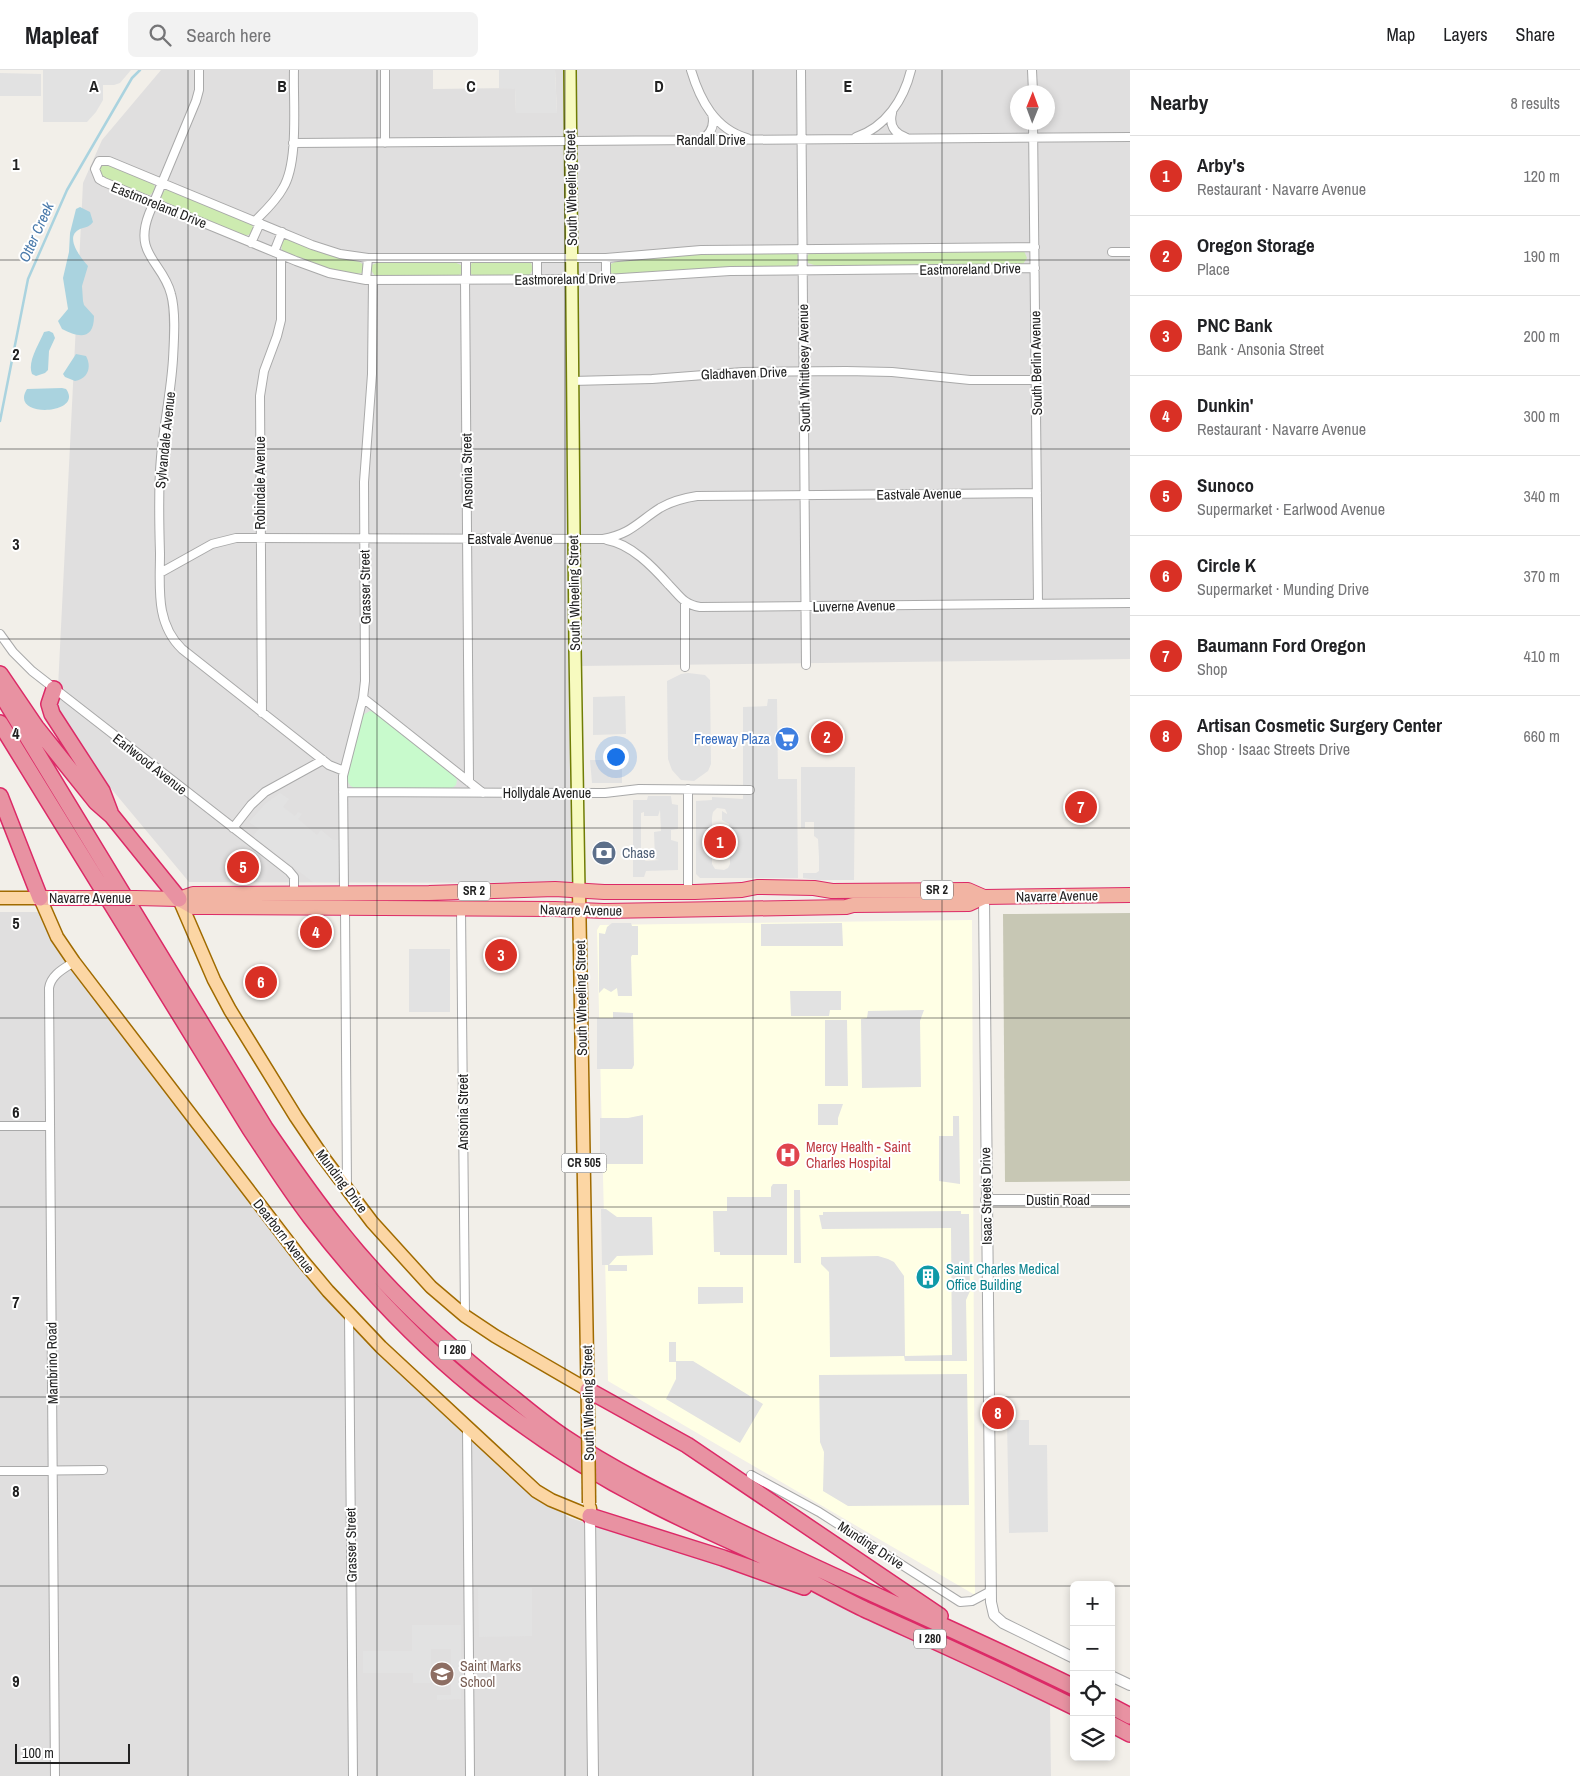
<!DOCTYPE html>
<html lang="en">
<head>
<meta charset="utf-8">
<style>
  :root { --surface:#fff; --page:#f2f2f2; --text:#202124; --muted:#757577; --line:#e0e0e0; --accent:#d93025 }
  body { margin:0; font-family:"Archivo Narrow",sans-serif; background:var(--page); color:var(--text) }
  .controls { position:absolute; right:15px; bottom:15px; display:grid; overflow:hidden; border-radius:8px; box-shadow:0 2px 8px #0003 }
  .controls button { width:45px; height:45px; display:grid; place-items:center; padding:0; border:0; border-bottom:1px solid var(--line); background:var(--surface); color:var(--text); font:25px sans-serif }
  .compass { position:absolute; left:1010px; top:15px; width:45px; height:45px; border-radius:50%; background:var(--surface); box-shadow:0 2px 8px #0003; rotate:1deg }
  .scale { position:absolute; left:15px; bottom:12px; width:115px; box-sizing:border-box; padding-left:5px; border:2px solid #222; border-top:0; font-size:14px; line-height:18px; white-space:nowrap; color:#222; -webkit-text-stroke:4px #fff; paint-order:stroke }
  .you { position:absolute; left:615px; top:686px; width:18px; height:18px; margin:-12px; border:4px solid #fff; border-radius:50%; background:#1a73e8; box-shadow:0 0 0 8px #1a73e833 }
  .badge { display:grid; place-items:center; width:32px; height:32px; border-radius:50%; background:var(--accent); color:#fff; font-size:16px; font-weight:700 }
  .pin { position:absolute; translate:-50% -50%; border:2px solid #fff; box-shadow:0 1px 5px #0006 }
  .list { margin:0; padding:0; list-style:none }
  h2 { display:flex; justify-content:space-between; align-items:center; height:65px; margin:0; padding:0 20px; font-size:21px }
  h2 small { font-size:16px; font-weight:400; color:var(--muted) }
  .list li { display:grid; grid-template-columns:32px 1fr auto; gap:15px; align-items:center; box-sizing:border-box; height:80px; padding:0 20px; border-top:1px solid var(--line) }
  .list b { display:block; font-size:19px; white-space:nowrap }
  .list p { margin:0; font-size:16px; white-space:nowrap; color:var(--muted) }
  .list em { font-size:16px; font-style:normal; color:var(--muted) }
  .icon { flex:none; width:28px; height:28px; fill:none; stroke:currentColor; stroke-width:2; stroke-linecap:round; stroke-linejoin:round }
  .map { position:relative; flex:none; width:1130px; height:1706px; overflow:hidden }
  header { display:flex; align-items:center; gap:30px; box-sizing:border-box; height:70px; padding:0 25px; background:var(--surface); border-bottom:1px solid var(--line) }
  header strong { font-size:24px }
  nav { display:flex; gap:28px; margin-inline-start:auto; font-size:18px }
  .search { width:350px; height:45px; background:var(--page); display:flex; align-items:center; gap:12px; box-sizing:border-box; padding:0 18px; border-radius:8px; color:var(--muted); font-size:19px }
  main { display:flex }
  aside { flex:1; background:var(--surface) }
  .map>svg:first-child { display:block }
  .residential { fill:#e0dfdf; fill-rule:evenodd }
  .education { fill:#ffffe5 }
  .construction { fill:#c7c7b4 }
  .grass { fill:#cdebb0 }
  .park { fill:#c8facc }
  .parking { fill:#e2e2e2; fill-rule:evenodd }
  .water { fill:#aad3df }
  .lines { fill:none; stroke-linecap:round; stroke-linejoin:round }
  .stream { stroke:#aad3df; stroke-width:2.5 }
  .minor-casing { stroke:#a9a9a9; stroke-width:10 }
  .tertiary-casing { stroke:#a9a9a9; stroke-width:12 }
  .secondary-casing { stroke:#707d05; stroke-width:14 }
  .primary-casing { stroke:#a06b00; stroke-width:15 }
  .trunk-casing { stroke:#dc2a67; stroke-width:16 }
  .motorway-casing { stroke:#dc2a67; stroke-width:18 }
  .minor { stroke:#fff; stroke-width:8 }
  .tertiary { stroke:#fff; stroke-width:10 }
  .secondary { stroke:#f7fabf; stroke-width:11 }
  .primary { stroke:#fcd6a4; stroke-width:12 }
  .trunk { stroke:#f2b4a3; stroke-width:14 }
  .motorway { stroke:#e892a2; stroke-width:15 }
  .primary-bridge-casing { stroke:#a06b00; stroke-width:15; stroke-linecap:butt }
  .trunk-bridge-casing { stroke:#dc2a67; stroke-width:16; stroke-linecap:butt }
  .primary-bridge { stroke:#fcd6a4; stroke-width:12 }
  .trunk-bridge { stroke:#f2b4a3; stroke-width:14 }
  .grid { fill:none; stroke:#222; stroke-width:1; stroke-opacity:0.55 }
  .labels { text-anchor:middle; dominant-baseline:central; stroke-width:4; stroke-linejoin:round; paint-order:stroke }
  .shield { fill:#fff; stroke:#646464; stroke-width:1 }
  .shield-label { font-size:12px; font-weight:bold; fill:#222 }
  .street-label { font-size:14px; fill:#222; stroke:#fff }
  .shop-label { font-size:14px; fill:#366cbe; stroke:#fff; text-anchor:end }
  .service-label { font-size:14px; fill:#4e5e75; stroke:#fff; text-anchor:start }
  .health-label { font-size:14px; fill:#be3a42; stroke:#fff; text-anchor:start }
  .culture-label { font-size:14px; fill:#0d838f; stroke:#fff; text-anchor:start }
  .education-label { font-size:14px; fill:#785e54; stroke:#fff; text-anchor:start }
  .water-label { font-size:15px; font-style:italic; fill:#4a7aab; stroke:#fff }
  .grid-label { font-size:16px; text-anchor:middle; font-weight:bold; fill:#222; stroke:#fff; stroke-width:4; stroke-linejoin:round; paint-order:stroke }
</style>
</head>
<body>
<header>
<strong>Mapleaf</strong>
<div class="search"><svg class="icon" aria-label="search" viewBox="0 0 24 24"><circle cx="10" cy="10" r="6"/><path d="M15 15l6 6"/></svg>Search here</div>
<nav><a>Map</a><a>Layers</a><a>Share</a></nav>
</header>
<main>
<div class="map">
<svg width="1130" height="1706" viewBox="0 0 1130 1706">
  <rect width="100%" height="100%" fill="#f2efe9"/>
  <path class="residential" d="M161,0H433V19L515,18L516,43H557L555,0H1130V589L579,596L583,813L189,812L109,716L57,638L83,113L102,70ZM1018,22H1048V52H1018Z
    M0,842H38L73,899L340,1245L536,1427L570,1448L817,1524L1050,1635L1051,1706H0Z"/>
  <path class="education" d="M972,850L975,1525L608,1311L597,860L600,855Z"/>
  <path class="construction" d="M1130,843V1111L1005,1112L1003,844Z"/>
  <path class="grass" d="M104,93L152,112L155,117L153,122L150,125L144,124L101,106L98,96Z
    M167,119L251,153L253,157L251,164L244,166L165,132L161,127L162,123Z
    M285,169H290L358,191L364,195L363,202C349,211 299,188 284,182L282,180L281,173Z
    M1020,180L1024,181L1027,188L1023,194L1019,195L817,196L808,193L807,187L810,182Z
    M794,182L798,185C800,190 799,193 795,196L733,197L619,205L611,203V194L617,191L694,185Z
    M379,192H454L461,195L462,198L461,204L456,206H375L371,200L372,195Z
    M475,192H528L531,193L533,199L529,206H474L470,203L469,198L472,193Z"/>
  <path class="park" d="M370,641L374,642L454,706L457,710L456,715L452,718L359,719C351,718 347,714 347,706L363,645Z"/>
  <path class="parking" d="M43,0H131L120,13L114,15H103V30L96,42L87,52H43Z
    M499,0H555L557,43H516L515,19L499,18Z
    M0,3L41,4V26H0Z
    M688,603L705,605L710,610L711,694L708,701L694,711L681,710L672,700L668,689L667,611L681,604Z
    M625,626L626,664L593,665V627Z
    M768,629H777L778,709H797L798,808H700L696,804V731L712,730V727L743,729V637L767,636ZM717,738L725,739L727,743V744L722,741V750L729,754L730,794L728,798L724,800L715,799L712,794V747L713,742Z
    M590,690H622V713H592Z
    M801,697H855L854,810H817L803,808V803H816L819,801V787L818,769L814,766V752H805V758H801Z
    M280,723L289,729L283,737L295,746L298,742L302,744L298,749L317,765L321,760L333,770H339V804L337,812H313L253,766L259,759L249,752L265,734Z
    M648,726H671L672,734L678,735V759L671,760V770L678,772V800L646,801L644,807H633V730H647ZM660,740L661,761L654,762L655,789L659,790L646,791L643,789L641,785V743L644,742V746H658Z
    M612,853H631L632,856H638V885H632L631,887L632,926H618L617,918L611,922L604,918L599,923V863L605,864L607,857Z
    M842,853L843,876H761V854Z
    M409,879H450V942H409Z
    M790,921H841V940H830L829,946H791Z
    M924,940L920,951L921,1017L862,1018L861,949L867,948L868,941Z
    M613,942L633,943L634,995L632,999H597V948H613Z
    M825,950H847L848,1016H825Z
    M818,1034H843L838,1048V1055H818Z
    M643,1045V1094H600V1048H628Z
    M953,1046H959L960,1114L939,1111V1066H953Z
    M773,1114H787V1185H720V1182H714L713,1141H727V1127H771V1117Z
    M794,1120H800L801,1193H794Z
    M601,1139H606L617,1147H652L653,1185L617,1186L609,1195H627V1201H608V1195H602Z
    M961,1141V1144H969L970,1221L966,1230L967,1291H905L904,1286L830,1287L829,1202L821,1194V1187L878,1186L888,1189L894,1192L904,1206L905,1286L952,1285L951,1158L822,1159L819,1145H823V1142Z
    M698,1217H743V1233L698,1234Z
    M669,1272H676V1291H693L763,1334L740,1373L666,1329L676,1309V1292H669Z
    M967,1304L969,1435L848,1436L823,1421L824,1382L820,1372L819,1305Z
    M1007,1350H1029V1375H1047L1048,1462L1009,1463Z
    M478,1518H532V1566L479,1567Z
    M412,1555H461V1629L437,1630V1625H451V1579H431V1613H413V1603H363V1581H412Z"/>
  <path class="water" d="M80,137L90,142L93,152C89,157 86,157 80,159C63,167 82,189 88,196L82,216L83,231L84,235L94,246C94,270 79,268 62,259L58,251L68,239L63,208L69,182L70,163L76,139Z
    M49,261L53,263L55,268L49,281L48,300L45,303L36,306L32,304C27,292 39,274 44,262Z
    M76,284L86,286C92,297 88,309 75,311L65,307L63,304Z
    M62,318L66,319C85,345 8,349 27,319Z"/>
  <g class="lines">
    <path class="stream" d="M0,351L28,209L67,120L132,8L140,0"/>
    <defs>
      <path id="minor" d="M199,0V20L196,31L149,144C133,185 163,192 171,224C176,242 174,270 173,289C171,322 164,354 161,387C158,419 159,451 160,483C160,517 155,553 182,579L329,695L344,701
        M385,0V73
        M691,0C700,30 715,59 747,68
        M801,0L806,595
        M1032,0L1033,22
        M892,43C889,55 894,63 905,67
        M1033,52L1038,534
        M856,67C886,57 904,29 911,0
        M701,70C711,64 715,55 712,44
        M293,73L1130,67
        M255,151C265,141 276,131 283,118C299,92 293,32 294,0
        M251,173L260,153
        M1035,177L701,180L606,188H368L340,184L312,175L109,91H99L95,99L99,109L104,112L296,191L329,203L366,210L606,209L730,201L1035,198
        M274,182L282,162
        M1112,182H1130
        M606,188V209
        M465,209L469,712
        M466,209V189
        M537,209V188
        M366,210L368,188
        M572,311L652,309L743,302L846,301L892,302L970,310H1036
        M607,470C631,474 653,497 669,515C680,526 683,534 700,537L1130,533
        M160,503L212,474L236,468L603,469C631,464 638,452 660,438C672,431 684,428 697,426L1037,423
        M685,532V597
        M0,564L13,582L32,601L289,801L294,807V824
        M363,628L483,723
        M262,643L260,326L264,301L277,266L281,250V185
        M688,719V822
        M343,722L605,723L639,719L750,720
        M233,758L251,735L265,722L323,690
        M344,822L343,706L363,628L365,611L364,412L372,304L373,210
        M345,838L347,1119
        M461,839L465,1246
        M0,1056H49
        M349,1244L353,1706
        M467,1358L470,1706
        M0,1401L103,1400
        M751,1405L819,1442L960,1532L972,1531L991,1521
        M55,1706L49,918C51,905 63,899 74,892"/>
      <path id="tertiary" d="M984,827L991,1532L994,1545L1003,1553L1074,1588
        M986,1130H1130
        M590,1446L593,1706
        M1111,1606L1130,1615"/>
      <path id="secondary" d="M570,0L575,579L579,821"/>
      <path id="primary" d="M579,821L588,1346
        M0,828H40L57,867L74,892L302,1190L328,1221L381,1277L536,1421L551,1430L590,1446V1438
        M179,829L214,910L230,940L296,1047L323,1087L372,1152L431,1217L465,1246L495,1266L588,1320"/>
      <path id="trunk" d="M40,828H93
        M135,828L179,829L193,824L429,823L555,819L604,822H695L742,820L757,817L814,818L832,821L968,820L984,827L1130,825
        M179,829L193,837H208L555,839L604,841L846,837L853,835L969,834L984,827"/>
      <path id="motorway" d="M0,604L36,657L96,732L112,746L179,829
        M54,619L49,634L52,644L102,721L110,742
        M0,622L265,1058C288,1091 311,1125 336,1156C386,1220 448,1277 512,1327C529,1341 546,1355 564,1367C616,1402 675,1430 732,1458C845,1513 961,1562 1074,1617
        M0,653L250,1059C270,1089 289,1119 311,1148C358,1209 415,1270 475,1319C528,1361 586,1400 647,1431C682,1450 718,1465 754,1482C791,1500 827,1521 864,1539C934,1571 1004,1602 1074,1637
        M0,726L40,828
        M588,1320L687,1375L940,1546
        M590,1446L723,1488L804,1517
        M1111,1636L1130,1646
        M1111,1654L1130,1664"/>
    </defs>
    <use href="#minor" class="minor-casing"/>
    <use href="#tertiary" class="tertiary-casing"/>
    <use href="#secondary" class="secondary-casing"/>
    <use href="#primary" class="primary-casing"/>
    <use href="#trunk" class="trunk-casing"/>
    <use href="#motorway" class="motorway-casing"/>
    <use href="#minor" class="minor"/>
    <use href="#tertiary" class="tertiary"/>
    <use href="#secondary" class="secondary"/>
    <use href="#primary" class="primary"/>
    <use href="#trunk" class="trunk"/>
    <use href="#motorway" class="motorway"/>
    <defs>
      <path id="primary-bridge" d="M588,1346L589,1433"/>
      <path id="trunk-bridge" d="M93,828H135"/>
    </defs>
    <use href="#primary-bridge" class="primary-bridge-casing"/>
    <use href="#trunk-bridge" class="trunk-bridge-casing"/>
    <use href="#primary-bridge" class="primary-bridge"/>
    <use href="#trunk-bridge" class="trunk-bridge"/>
  </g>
  <path class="grid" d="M188,0V1706M377,0V1706M565,0V1706M753,0V1706M942,0V1706M0,190H1130M0,379H1130M0,569H1130M0,758H1130M0,948H1130M0,1137H1130M0,1327H1130M0,1516H1074M1111,1516H1130"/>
  <defs>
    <symbol id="supermarket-disc" viewBox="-11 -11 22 22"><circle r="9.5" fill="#3f7fe0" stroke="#fff"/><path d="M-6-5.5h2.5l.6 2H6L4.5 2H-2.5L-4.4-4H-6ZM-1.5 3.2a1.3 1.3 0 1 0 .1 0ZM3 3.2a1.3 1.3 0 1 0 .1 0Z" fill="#fff"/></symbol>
    <symbol id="bank-disc" viewBox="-11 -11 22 22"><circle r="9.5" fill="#5c6f8a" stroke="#fff"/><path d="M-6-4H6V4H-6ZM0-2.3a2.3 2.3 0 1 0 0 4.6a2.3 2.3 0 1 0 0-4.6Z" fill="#fff"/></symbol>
    <symbol id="hospital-disc" viewBox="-11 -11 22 22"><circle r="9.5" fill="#e0444e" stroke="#fff"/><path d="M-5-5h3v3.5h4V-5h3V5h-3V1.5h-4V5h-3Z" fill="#fff"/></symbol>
    <symbol id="building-disc" viewBox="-11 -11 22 22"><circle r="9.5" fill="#0f9aa8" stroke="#fff"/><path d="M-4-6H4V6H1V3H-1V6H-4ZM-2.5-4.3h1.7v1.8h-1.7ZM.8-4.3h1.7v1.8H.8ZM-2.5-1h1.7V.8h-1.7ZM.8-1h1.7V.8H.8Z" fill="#fff"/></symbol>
    <symbol id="school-disc" viewBox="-11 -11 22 22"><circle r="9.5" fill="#8d6e63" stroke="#fff"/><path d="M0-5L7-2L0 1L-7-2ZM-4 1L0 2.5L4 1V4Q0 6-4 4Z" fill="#fff"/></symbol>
  </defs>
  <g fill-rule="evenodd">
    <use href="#supermarket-disc" x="773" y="655" width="28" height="28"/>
    <use href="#bank-disc" x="590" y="769" width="28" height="28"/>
    <use href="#hospital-disc" x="774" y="1071" width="28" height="28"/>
    <use href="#building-disc" x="914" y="1193" width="28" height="28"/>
    <use href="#school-disc" x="428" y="1590" width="28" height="28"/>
  </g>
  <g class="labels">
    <g class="shield">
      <rect x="921" y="810.5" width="32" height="19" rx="4"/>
      <rect x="458" y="811.5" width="32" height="19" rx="4"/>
      <rect x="561.5" y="1083.5" width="45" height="19" rx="4"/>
      <rect x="439" y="1270.5" width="32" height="19" rx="4"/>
      <rect x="914" y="1559.5" width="32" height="19" rx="4"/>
    </g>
    <g class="shield-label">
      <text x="937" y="820">SR 2</text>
      <text x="474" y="821">SR 2</text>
      <text x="584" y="1093">CR 505</text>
      <text x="455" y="1280">I 280</text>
      <text x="930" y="1569">I 280</text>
    </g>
    <g class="street-label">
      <text x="711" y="70">Randall Drive</text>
      <text transform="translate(571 118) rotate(-91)">South Wheeling Street</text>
      <text transform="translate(159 135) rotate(22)">Eastmoreland Drive</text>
      <text transform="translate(970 199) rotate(-1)">Eastmoreland Drive</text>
      <text transform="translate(565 209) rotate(-1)">Eastmoreland Drive</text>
      <text transform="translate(1036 293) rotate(-91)">South Berlin Avenue</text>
      <text transform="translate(804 298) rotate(-91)">South Whittlesey Avenue</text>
      <text transform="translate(744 303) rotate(-2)">Gladhaven Drive</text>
      <text transform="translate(165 370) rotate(-84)">Sylvandale Avenue</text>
      <text transform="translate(467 401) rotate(-91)">Ansonia Street</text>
      <text transform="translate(260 413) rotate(-90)">Robindale Avenue</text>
      <text transform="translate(919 424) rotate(-1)">Eastvale Avenue</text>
      <text x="510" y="469">Eastvale Avenue</text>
      <text transform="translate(365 517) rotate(-91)">Grasser Street</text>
      <text transform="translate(574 523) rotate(-91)">South Wheeling Street</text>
      <text transform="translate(854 536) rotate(-1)">Luverne Avenue</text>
      <text transform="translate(150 694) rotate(38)">Earlwood Avenue</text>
      <text x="547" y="723">Hollydale Avenue</text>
      <text transform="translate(1057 826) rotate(-1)">Navarre Avenue</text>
      <text x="90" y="828">Navarre Avenue</text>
      <text transform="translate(581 840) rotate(1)">Navarre Avenue</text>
      <text transform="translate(581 928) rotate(-91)">South Wheeling Street</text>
      <text transform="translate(463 1042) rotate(-90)">Ansonia Street</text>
      <text transform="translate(342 1111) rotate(53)">Munding Drive</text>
      <text transform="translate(986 1126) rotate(-91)">Isaac Streets Drive</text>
      <text x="1058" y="1130">Dustin Road</text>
      <text transform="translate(284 1166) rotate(52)">Dearborn Avenue</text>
      <text transform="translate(52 1293) rotate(-91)">Mambrino Road</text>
      <text transform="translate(588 1333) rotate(-91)">South Wheeling Street</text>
      <text transform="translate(351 1475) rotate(-91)">Grasser Street</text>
      <text transform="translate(871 1475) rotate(33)">Munding Drive</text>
    </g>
    <g class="shop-label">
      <text x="770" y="669">Freeway Plaza</text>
    </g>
    <g class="service-label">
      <text x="622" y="783">Chase</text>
    </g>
    <g class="health-label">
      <text x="806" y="1077">Mercy Health - Saint<tspan x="806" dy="16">Charles Hospital</tspan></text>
    </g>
    <g class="culture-label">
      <text x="946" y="1199">Saint Charles Medical<tspan x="946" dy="16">Office Building</tspan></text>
    </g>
    <g class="education-label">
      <text x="460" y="1596">Saint Marks<tspan x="460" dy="16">School</tspan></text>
    </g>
    <g class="water-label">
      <text transform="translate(36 162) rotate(-66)">Otter Creek</text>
    </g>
  </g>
  <g class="grid-label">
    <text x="94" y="22">A</text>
    <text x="282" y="22">B</text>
    <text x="471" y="22">C</text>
    <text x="659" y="22">D</text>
    <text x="848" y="22">E</text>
    <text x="16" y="100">1</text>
    <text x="16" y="290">2</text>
    <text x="16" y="480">3</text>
    <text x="16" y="669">4</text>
    <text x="16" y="859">5</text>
    <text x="16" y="1048">6</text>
    <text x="16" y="1238">7</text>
    <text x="16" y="1427">8</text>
    <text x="16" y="1617">9</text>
  </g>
</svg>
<div class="controls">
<button>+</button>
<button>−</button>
<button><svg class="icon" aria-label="locate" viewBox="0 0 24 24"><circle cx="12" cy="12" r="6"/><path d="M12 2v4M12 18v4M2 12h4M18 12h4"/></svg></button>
<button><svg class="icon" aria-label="layers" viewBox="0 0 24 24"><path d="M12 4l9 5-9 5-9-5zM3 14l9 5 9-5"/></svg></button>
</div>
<svg class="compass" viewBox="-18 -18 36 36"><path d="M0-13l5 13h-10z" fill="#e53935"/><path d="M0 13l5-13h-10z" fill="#757577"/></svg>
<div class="scale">100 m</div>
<div class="you"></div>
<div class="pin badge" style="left:720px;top:772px">1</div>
<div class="pin badge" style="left:827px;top:667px">2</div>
<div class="pin badge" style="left:501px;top:885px">3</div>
<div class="pin badge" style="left:316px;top:862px">4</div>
<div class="pin badge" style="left:243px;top:797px">5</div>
<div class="pin badge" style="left:261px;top:912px">6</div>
<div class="pin badge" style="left:1081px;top:737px">7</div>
<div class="pin badge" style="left:998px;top:1343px">8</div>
</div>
<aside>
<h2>Nearby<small>8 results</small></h2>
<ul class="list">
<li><span class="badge">1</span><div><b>Arby's</b><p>Restaurant · Navarre Avenue</p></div><em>120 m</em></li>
<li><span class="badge">2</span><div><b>Oregon Storage</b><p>Place</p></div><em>190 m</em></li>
<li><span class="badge">3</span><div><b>PNC Bank</b><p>Bank · Ansonia Street</p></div><em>200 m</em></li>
<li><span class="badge">4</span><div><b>Dunkin'</b><p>Restaurant · Navarre Avenue</p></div><em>300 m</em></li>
<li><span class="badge">5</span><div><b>Sunoco</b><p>Supermarket · Earlwood Avenue</p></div><em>340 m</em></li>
<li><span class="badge">6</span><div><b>Circle K</b><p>Supermarket · Munding Drive</p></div><em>370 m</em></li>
<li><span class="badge">7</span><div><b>Baumann Ford Oregon</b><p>Shop</p></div><em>410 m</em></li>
<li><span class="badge">8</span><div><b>Artisan Cosmetic Surgery Center</b><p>Shop · Isaac Streets Drive</p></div><em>660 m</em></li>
</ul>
</aside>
</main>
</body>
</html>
